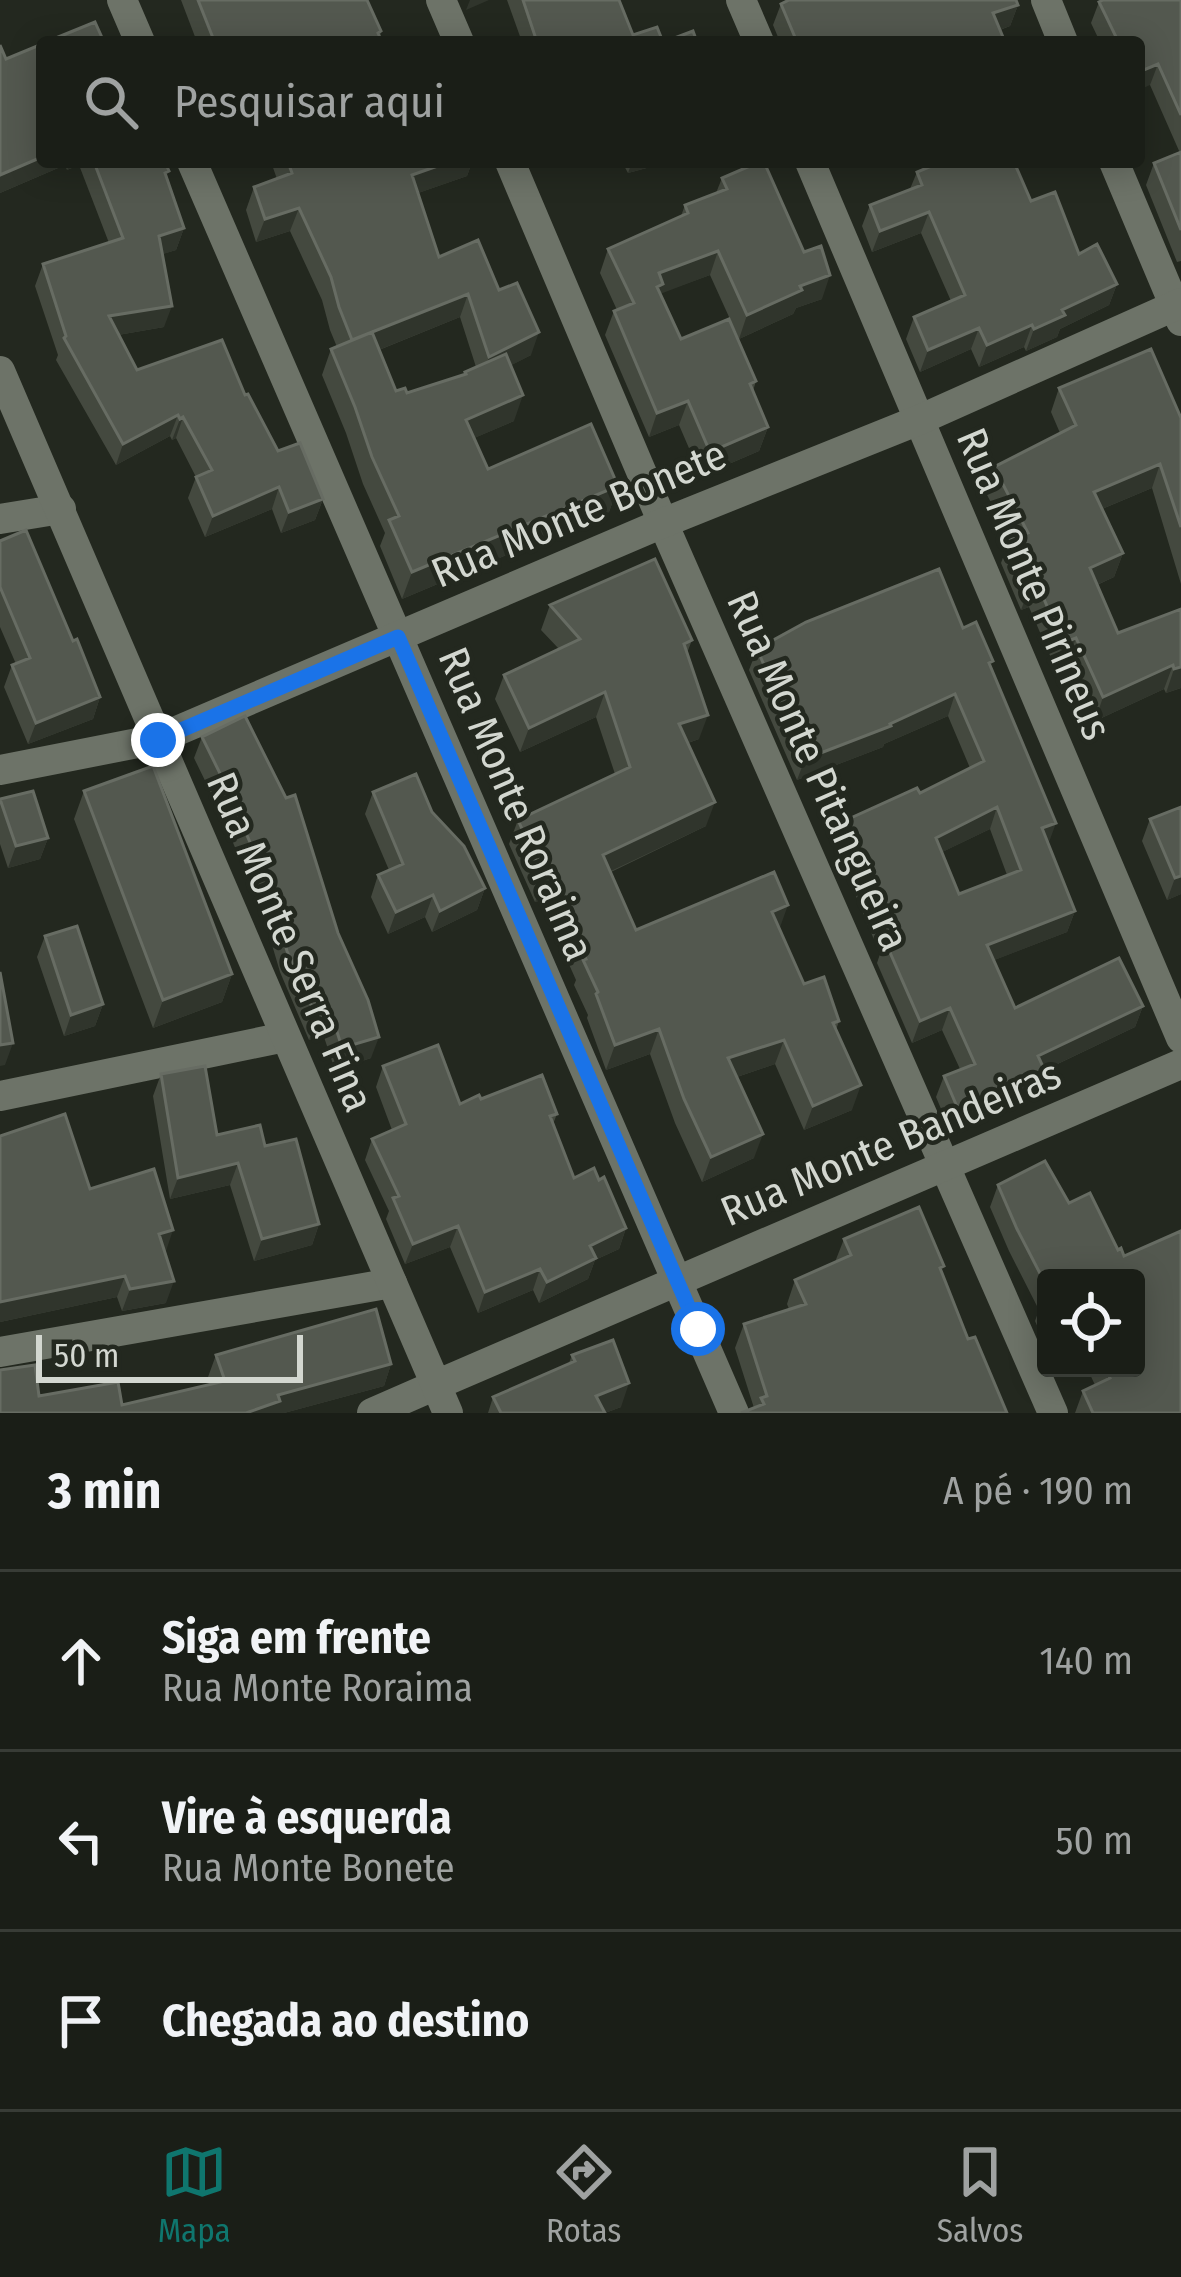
<!DOCTYPE html>
<html lang="pt">
<head>
<meta charset="utf-8">
<style>
  :root { --surface:#1a1e17; --page:#232720; --text:#f1f3f6; --muted:#9fa2a1; --line:#383c36; --accent:#0f766e }
  body { margin:0; font-family:"Fira Sans Condensed",sans-serif; background:var(--page); color:var(--text) }
  .controls { position:absolute; right:36px; bottom:36px; display:grid; overflow:hidden; border-radius:12px; box-shadow:0 6px 30px #0003 }
  .controls button { width:108px; height:108px; display:grid; place-items:center; padding:0; border:0; border-bottom:3px solid var(--line); background:var(--surface); color:var(--text); font:60px sans-serif }
  .scale { position:absolute; left:36px; bottom:30px; width:267px; box-sizing:border-box; padding-left:12px; border:6px solid #d3d7d0; border-top:0; font-size:33px; line-height:42px; white-space:nowrap; color:#d3d7d0; -webkit-text-stroke:9px #23281f; paint-order:stroke }
  .stop { position:absolute; width:36px; height:36px; margin:-27px; border:9px solid #1a73e8; border-radius:50%; background:#fff }
  .stop.end { background:#1a73e8; border-color:#fff; box-shadow:0 3px 12px #0008 }
  .list { margin:0; padding:0; list-style:none }
  h2 { display:flex; justify-content:space-between; align-items:center; height:156px; margin:0; padding:0 48px; font-size:51px }
  h2 small { font-size:39px; font-weight:400; color:var(--muted) }
  .list li { display:grid; grid-template-columns:78px 1fr auto; gap:36px; align-items:center; box-sizing:border-box; height:180px; padding:0 48px; border-top:3px solid var(--line) }
  .list b { display:block; font-size:45px; white-space:nowrap }
  .list p { margin:0; font-size:39px; white-space:nowrap; color:var(--muted) }
  .list em { font-size:39px; font-style:normal; color:var(--muted) }
  .icon { flex:none; width:66px; height:66px; fill:none; stroke:currentColor; stroke-width:2; stroke-linecap:round; stroke-linejoin:round }
  .map { position:relative; flex:none; width:1181px; height:1413px; overflow:hidden }
  .search { position:absolute; background:var(--surface); box-shadow:0 6px 30px #0003; left:36px; right:36px; top:36px; height:132px; display:flex; align-items:center; gap:30px; box-sizing:border-box; padding:0 42px; border-radius:12px; color:var(--muted); font-size:45px }
  .sheet { height:696px; background:var(--surface) }
  nav { display:flex; justify-content:space-around; align-items:center; box-sizing:border-box; height:168px; border-top:3px solid var(--line); background:var(--surface); font-size:33px; color:var(--muted) }
  nav a { display:grid; justify-items:center; gap:6px }
  nav .on { color:var(--accent) }
  .map>svg:first-child { display:block }
  .lines { fill:none; stroke-linecap:round; stroke-linejoin:round }
  .minor { stroke:#6d7368; stroke-width:30 }
  .tertiary { stroke:#6d7368; stroke-width:30 }
  .secondary { stroke:#6d7368; stroke-width:30 }
  .wall { fill:#44493f; fill-rule:evenodd }
  .shaded-wall { fill:#30352c }
  .building { fill:#53584f; stroke:#676c63; stroke-width:3; fill-rule:evenodd }
  .route { stroke:#1a73e8; stroke-width:15 }
  .labels { text-anchor:middle; dominant-baseline:central; stroke-width:9; stroke-linejoin:round; paint-order:stroke }
  .street-label { font-size:42px; fill:#d3d7d0; stroke:#23281f }
</style>
</head>
<body>
<div class="map">
<svg width="1181" height="1413" viewBox="0 0 1181 1413">
  <rect width="100%" height="100%" fill="#23281f"/>
  <g class="lines">
    <path class="minor" d="M122,0L140,42
      M441,0L459,42
      M741,0L759,42
      M1046,0L1063,42
      M192,162L734,1413
      M510,162L663,523L1053,1413
      M810,162L1181,1038
      M1114,162L1181,321
      M0,519L61,509
      M0,770L158,739
      M0,1096L285,1037
      M0,1352L392,1283
      M372,1413L436,1385"/>
    <path class="tertiary" d="M0,371L158,739"/>
    <path class="secondary" d="M436,1385L1181,1064
      M448,1413L158,739L663,523L919,420L1181,303"/>
  </g>
  <path class="wall" d="M181,0H367L381,31L380,36L382,42H197Z
    M507,0H619L633,35L663,42H522Z
    M1181,0V261L1177,262L1146,185L1154,163L1180,153L1150,85L1139,42H1100L1091,23L1099,2Z
    M781,4L1018,5L1010,26L1000,30L1005,42H780L773,25Z
    M0,45L42,162H165L167,178L184,228L176,250L162,254L164,327L118,335L137,370L245,395L278,451L323,499L315,520L281,533L272,509L205,537L188,498L196,477L176,438L172,440L170,436L116,465L56,360L58,355L35,286L43,264L109,243L79,165L67,170L65,165L0,193Z
    M271,162H472L467,176L418,193L439,257L499,290L531,355L511,365L514,421L474,438L488,469L618,486L609,512L402,599L380,546L385,533L363,484L346,433L322,375L331,349L337,347L330,330L322,300L290,231L256,242L246,210L254,187L277,179ZM460,317L476,367L465,372L464,375L407,393L396,391L379,350Z
    M622,162H669L628,173Z
    M917,172L1031,201L1079,254L1117,284L1109,305L1060,329L1057,337L1026,351L1024,347L979,367L971,349L920,372L906,339L914,317L951,301L921,233L872,252L862,226L870,205L910,189Z
    M722,178L822,299L796,308L793,314L739,339L710,275L660,293L681,339L756,381L753,391L768,427L759,451L701,476L679,425L649,437L605,335L614,311L617,310L600,273L608,249L681,216L685,205L716,193Z
    M1059,388L1181,418V584L1152,488L1102,509L1123,553L1114,577L1097,585L1118,633L1181,609V688L1166,693L1164,689L1095,721L1067,662L1055,667L1029,607L1021,610L1001,563L1010,539L985,491L994,467L1060,433L1051,412Z
    M0,541L73,641L100,697L93,719L28,744L4,687L12,665L16,664L0,627Z
    M550,605L692,640L687,653L699,739L688,743L706,826L611,872L636,930H779L804,984L839,1021L836,1030L852,1110L804,1130L775,1064L737,1077L754,1158L702,1182L675,1123L650,1054L606,1070L587,1018L588,1015L574,985L576,980L541,902H535L509,844L518,820L615,774L596,717L520,752L495,699L504,675L559,649L541,630Z
    M963,628L991,668L1048,844L1075,911L1067,932L994,960L1015,1008L1143,1006L1135,1027L1045,1070L1038,1092L950,1130L936,1097L944,1076L960,1069L942,1030L912,1043L877,963L880,954L834,843L842,822L920,793L970,768L948,716L884,744L883,747L797,780L749,670L757,649ZM990,829L1007,875L959,894L942,852Z
    M202,737L371,1058L335,1070L323,1034L309,1040L280,972L252,877L248,878L231,838L232,836L194,758Z
    M84,791L232,974L222,1002L153,1028L74,819Z
    M373,792L432,812L485,888L477,910L432,932L425,917L388,934L371,897L378,875L389,870L365,814Z
    M0,799L48,838L40,859L8,868L0,844Z
    M1181,807V894L1167,900L1142,841L1150,819Z
    M45,936L103,1004L95,1026L64,1036L37,957Z
    M383,1066L460,1104L481,1099L557,1114L553,1124L574,1178L599,1180L626,1228L619,1249L595,1260L588,1279L539,1303L533,1290L478,1313L450,1247L405,1264L386,1219L389,1211L365,1160L372,1139L392,1130L376,1087Z
    M161,1074L217,1135L265,1146L319,1224L312,1245L254,1261L230,1185L170,1199L153,1096Z
    M0,1136L90,1189L166,1251V1303L122,1311L117,1297L0,1322Z
    M998,1185L1181,1413H1075L1083,1391L1095,1385L1087,1368H1136L1046,1278V1346L1035,1321L1039,1310L1009,1251L990,1207Z
    M844,1239L942,1273L968,1339L754,1408L735,1348L744,1324L789,1309L787,1304L795,1280L835,1262Z
    M376,1309L391,1364L384,1386L284,1413H0V1370L35,1365L39,1396L118,1382L122,1405L211,1384L208,1377L216,1355Z
    M572,1355L621,1407L605,1413H488L493,1397L569,1363Z"/>
  <path class="shaded-wall" d="M470,0H489L466,10Z
    M1018,5L1010,26L985,35L993,13Z
    M1158,64L1150,85L1139,90V72Z
    M42,157V162H66L65,165L0,193V175Z
    M70,162H80L79,165L67,170Z
    M449,162H472L467,176L404,198L412,175Z
    M632,162H669L628,173Z
    M299,208L290,231L256,242L265,219Z
    M929,212L921,233L872,252L880,231Z
    M184,228L176,250L151,258L159,236Z
    M718,251L710,275L660,294L654,308L659,273Z
    M830,275L822,299L796,308L793,314L739,339L747,315L800,286Z
    M1117,284L1109,305L1060,329L1057,337L1026,351L1034,329L1062,310Z
    M468,294L460,317L344,364L353,341Z
    M172,306L164,327L101,338L109,316Z
    M1032,325L1024,347L979,367L987,345Z
    M979,328L971,349L920,372L928,350Z
    M539,332L531,355L481,381L489,357Z
    M523,395L514,421L456,446L466,420Z
    M688,401L679,425L649,437L657,413Z
    M178,415L170,436L116,465L123,444Z
    M183,417L176,438L172,440L180,419Z
    M768,427L759,451L701,476L710,452Z
    M1160,464L1152,488L1085,516L1094,492Z
    M618,486L609,512L402,599L412,572Z
    M279,487L272,509L205,537L213,516Z
    M323,499L315,520L281,533L289,512Z
    M1123,553L1114,577L1081,592L1090,568Z
    M1037,583L1029,607L1021,610L1030,586Z
    M1076,638L1067,662L1055,667L1063,643Z
    M1173,665L1164,689L1095,721L1103,697Z
    M1181,667V688L1166,693L1174,669Z
    M605,692L596,717L520,752L529,728Z
    M955,694L948,716L884,744L883,747L797,780L805,759Z
    M100,697L93,719L28,744L36,723Z
    M708,715L699,739L670,749L679,724Z
    M715,802L706,826L594,879L603,855Z
    M997,807L990,829L928,859L936,838Z
    M1056,823L1048,845L1042,828Z
    M48,838L40,859L8,868L16,846Z
    M260,855L252,877L248,878L256,856Z
    M1181,876V894L1167,900L1175,878Z
    M544,878H550L541,902H535Z
    M485,888L477,910L432,932L440,911Z
    M433,895L425,917L388,934L396,912Z
    M788,905L779,930L772,912Z
    M1075,911L1067,932L979,966L987,945Z
    M232,974L222,1002L153,1028L163,1000Z
    M103,1004L95,1026L64,1036L71,1015Z
    M1143,1006L1135,1027L1030,1077L1038,1056Z
    M950,1008L942,1030L912,1043L920,1021Z
    M331,1012L323,1034L309,1040L317,1018Z
    M659,1029L650,1054L606,1070L615,1045Z
    M379,1037L371,1058L335,1070L342,1048Z
    M784,1040L775,1064L719,1083L728,1058Z
    M13,1043L5,1065L0,1066V1045Z
    M1045,1071L1038,1092L950,1130L958,1109Z
    M861,1085L852,1110L804,1130L813,1106Z
    M763,1134L754,1158L702,1182L711,1157Z
    M238,1163L230,1185L170,1199L178,1178Z
    M319,1224L312,1245L254,1261L262,1239Z
    M458,1226L450,1247L405,1264L413,1244Z
    M626,1228L619,1249L595,1260L588,1279L539,1303L547,1282L590,1246Z
    M173,1230L166,1251L151,1256L159,1234Z
    M540,1269L533,1290L478,1313L485,1292Z
    M125,1276L117,1297L0,1322V1302Z
    M174,1281L166,1303L122,1311L130,1289Z
    M391,1364L384,1386L284,1413H246L278,1395Z
    M629,1383L621,1407L605,1413L596,1396Z"/>
  <path class="building" d="M198,0H367L381,31L378,33L382,42H204L213,38Z
    M523,0H619L633,35L657,27L663,42H537Z
    M789,0H1016L1018,5L993,13L1005,42H797L781,4Z
    M1103,0H1181V115L1158,64L1139,72V42H1123L1122,39L1118,41L1099,2Z
    M95,22L104,42H46Z
    M693,31L697,42H664Z
    M42,44V157L0,175V45L6,59Z
    M1181,152V230L1154,163Z
    M94,162H165L169,171L165,173L184,228L159,236L172,306L109,316L137,370L222,340L245,395L248,394L278,451L300,443L323,499L289,512L279,487L213,516L196,477L212,470L183,417L180,419L178,415L123,444L64,338L66,336L43,264L123,238Z
    M288,162H449L412,175L439,257L478,240L499,290L517,283L539,332L489,357L468,294L352,340L339,307L331,277L299,208L265,219L254,187L292,173Z
    M759,162H764L804,252L821,246L830,275L800,286L802,290L747,315L718,251L659,273L663,284L657,287L681,339L729,319L756,381L750,384L768,427L710,452L688,401L657,413L614,311L634,303L608,249L688,213L685,205L727,189L722,178Z
    M941,162H1014L1031,201L1055,192L1079,254L1097,244L1117,284L1062,310L1065,315L1034,329L1032,325L987,345L979,328L928,350L914,317L965,295L929,212L880,231L870,205L922,185L917,172Z
    M372,332L396,391L405,388L407,393L466,374L465,372L506,354L523,395L466,420L488,469L591,424L618,486L412,572L389,520L399,516L372,457L355,407L331,349Z
    M1151,349L1181,418V527L1160,464L1094,492L1123,553L1090,568L1118,633L1181,609V667L1174,669L1173,665L1103,697L1076,638L1063,643L1037,583L1030,586L1010,539L1028,533L994,467L1076,425L1059,388Z
    M26,530L73,641L77,639L100,697L36,723L12,665L30,658L0,587V541Z
    M655,559L692,640L684,644L708,715L679,724L715,802L603,855L636,930L774,872L788,905L772,912L804,984L824,977L839,1021L833,1023L861,1085L813,1106L784,1040L728,1058L763,1134L711,1157L684,1099L659,1029L615,1045L596,994L598,992L583,960L586,959L550,878H544L518,820L630,767L605,692L529,728L504,675L580,639L550,605Z
    M939,569L963,628L976,622L993,661L989,663L1056,823L1042,828L1075,911L987,945L1015,1008L1119,958L1143,1006L1038,1056L1045,1071L958,1109L944,1076L975,1064L950,1008L920,1021L885,941L890,939L842,822L917,788L920,793L984,761L955,694L890,724L891,726L805,759L757,649L806,622ZM997,807L1021,870L959,894L936,838Z
    M245,716L286,798L295,795L338,933L368,1000L379,1037L342,1048L331,1012L317,1018L287,951L260,855L256,856L239,817L241,816L202,737Z
    M153,766L232,974L163,1000L84,791Z
    M416,774L432,812L464,846L485,888L440,911L433,895L396,912L378,875L403,864L373,792Z
    M33,791L48,838L16,846L0,799Z
    M1181,807V876L1175,878L1150,819Z
    M77,926L103,1004L71,1015L45,936Z
    M0,972L13,1043L0,1045Z
    M438,1045L460,1104L479,1095L481,1099L542,1075L557,1114L550,1116L574,1178L594,1168L599,1180L604,1177L626,1228L590,1246L596,1258L547,1282L540,1269L485,1292L458,1226L413,1244L393,1198L399,1196L372,1139L406,1124L383,1066Z
    M205,1066L217,1135L260,1125L265,1146L296,1139L319,1224L262,1239L238,1163L178,1178L161,1074Z
    M65,1114L90,1189L154,1169L173,1230L159,1234L174,1281L130,1289L125,1276L0,1302V1136Z
    M1045,1161L1069,1203L1090,1193L1118,1250L1121,1248L1124,1256L1181,1231V1413H1093L1083,1391L1110,1378L1105,1368H1136V1278H1046V1285L1017,1229L998,1185Z
    M919,1207L944,1266L940,1268L968,1339L975,1337L1007,1413H741L764,1404L761,1398L767,1396L744,1324L806,1304L795,1280L851,1255L844,1239Z
    M376,1309L391,1364L278,1395L280,1401L246,1413H0V1370L35,1365L39,1396L118,1382L122,1405L225,1381L216,1355Z
    M613,1340L629,1383L596,1396L605,1413H501L493,1397L575,1361L572,1355Z"/>
  <g class="lines">
    <path class="route" d="M158,740L398,637L698,1329"/>
  </g>
  <g class="labels">
    <g class="street-label">
      <text transform="translate(579 514) rotate(-23)">Rua Monte Bonete</text>
      <text transform="translate(1034 584) rotate(67)">Rua Monte Pirineus</text>
      <text transform="translate(818 771) rotate(66)">Rua Monte Pitangueira</text>
      <text transform="translate(516 804) rotate(67)">Rua Monte Roraima</text>
      <text transform="translate(290 942) rotate(67)">Rua Monte Serra Fina</text>
      <text transform="translate(891 1143) rotate(-23)">Rua Monte Bandeiras</text>
    </g>
  </g>
</svg>
<div class="controls">
<button><svg class="icon" aria-label="locate" viewBox="0 0 24 24"><circle cx="12" cy="12" r="6"/><path d="M12 2v4M12 18v4M2 12h4M18 12h4"/></svg></button>
</div>
<div class="scale">50 m</div>
<div class="stop" style="left:698px;top:1329px"></div>
<div class="stop end" style="left:158px;top:740px"></div>
<div class="search"><svg class="icon" aria-label="search" viewBox="0 0 24 24"><circle cx="10" cy="10" r="6"/><path d="M15 15l6 6"/></svg>Pesquisar aqui</div>
</div>
<section class="sheet">
<h2>3 min<small>A pé · 190 m</small></h2>
<ul class="list">
<li><svg class="icon" aria-label="ahead" viewBox="0 0 24 24"><path d="M12 20V5M6 11l6-6 6 6"/></svg><div><b>Siga em frente</b><p>Rua Monte Roraima</p></div><em>140 m</em></li>
<li><svg class="icon" aria-label="left" viewBox="0 0 24 24"><path d="M17 20v-9H6M10 6l-5 5 5 5"/></svg><div><b>Vire à esquerda</b><p>Rua Monte Bonete</p></div><em>50 m</em></li>
<li><svg class="icon" aria-label="arrive" viewBox="0 0 24 24"><path d="M6 21V4h12l-3 4 3 4H6"/></svg><div><b>Chegada ao destino</b></div></li>
</ul>
</section>
<nav>
<a class="on"><svg class="icon" aria-label="map" viewBox="0 0 24 24"><path d="M3 6l6-2 6 2 6-2v14l-6 2-6-2-6 2zM9 4v14M15 6v14"/></svg>Mapa</a>
<a><svg class="icon" aria-label="directions" viewBox="0 0 24 24"><path d="M12 3l9 9-9 9-9-9zM9 14v-3h6M13 9l2 2-2 2"/></svg>Rotas</a>
<a><svg class="icon" aria-label="saved" viewBox="0 0 24 24"><path d="M7 4h10v16l-5-4-5 4z"/></svg>Salvos</a>
</nav>
</body>
</html>
